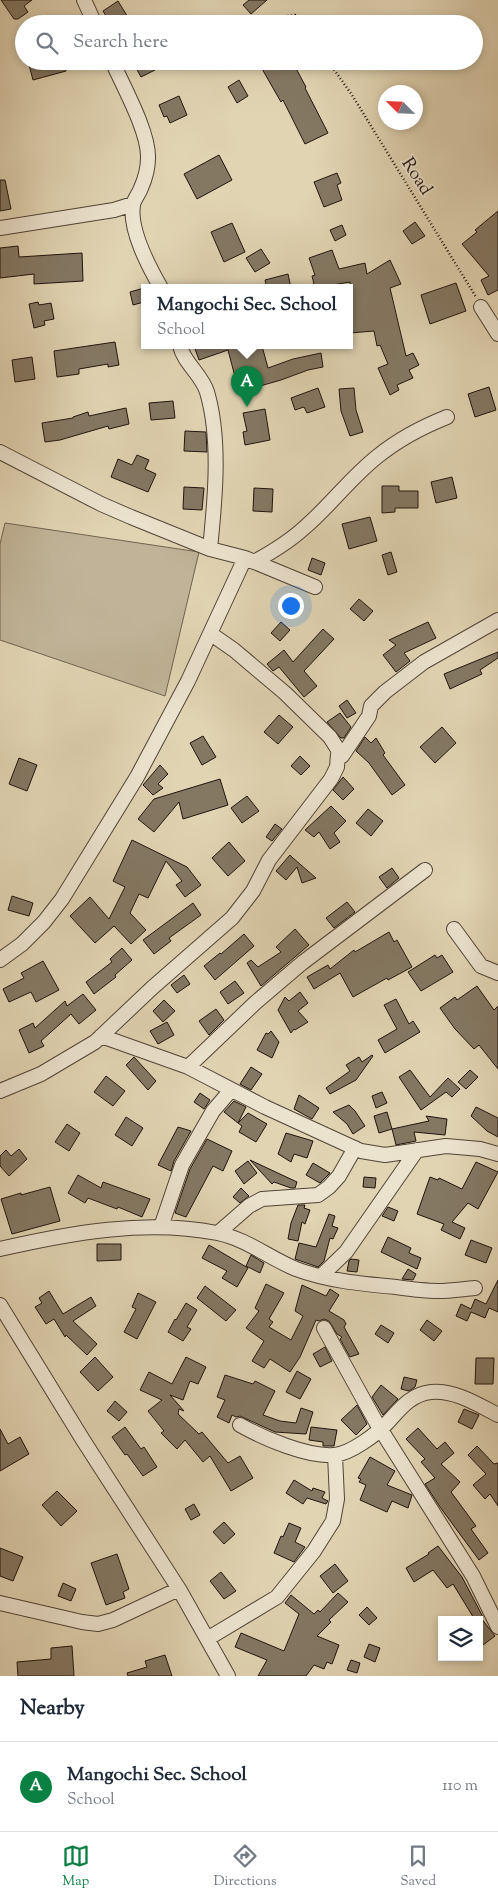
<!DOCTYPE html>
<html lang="en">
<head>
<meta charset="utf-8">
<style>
  :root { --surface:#fff; --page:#f6f6f7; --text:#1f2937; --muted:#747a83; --line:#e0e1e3; --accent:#0b8043 }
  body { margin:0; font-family:"Sorts Mill Goudy",serif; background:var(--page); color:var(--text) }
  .controls { position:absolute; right:15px; bottom:15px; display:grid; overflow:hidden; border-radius:0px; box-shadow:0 2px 8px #0003 }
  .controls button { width:45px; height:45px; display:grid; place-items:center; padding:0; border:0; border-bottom:1px solid var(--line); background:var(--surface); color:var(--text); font:25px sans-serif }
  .compass { position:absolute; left:378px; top:85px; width:45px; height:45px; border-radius:50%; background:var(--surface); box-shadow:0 2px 8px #0003; rotate:294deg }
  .you { position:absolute; left:290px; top:605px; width:18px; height:18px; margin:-12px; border:4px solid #fff; border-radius:50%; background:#1a73e8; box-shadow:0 0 0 8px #1a73e833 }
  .badge { display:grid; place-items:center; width:32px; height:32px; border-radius:50%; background:var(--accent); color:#fff; font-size:16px; font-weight:700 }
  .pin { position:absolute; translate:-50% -41px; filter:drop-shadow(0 1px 2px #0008) }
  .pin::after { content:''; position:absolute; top:26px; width:18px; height:15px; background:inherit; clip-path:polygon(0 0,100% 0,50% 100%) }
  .popup { position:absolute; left:141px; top:284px; width:212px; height:65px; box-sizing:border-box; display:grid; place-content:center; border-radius:0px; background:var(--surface); filter:drop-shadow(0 1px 4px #0005); font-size:16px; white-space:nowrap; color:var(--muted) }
  .popup b { font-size:19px; color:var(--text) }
  .popup::after { content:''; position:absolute; left:50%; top:100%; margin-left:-10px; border:10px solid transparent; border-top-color:var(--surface) }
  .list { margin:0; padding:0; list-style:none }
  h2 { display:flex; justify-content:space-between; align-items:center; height:65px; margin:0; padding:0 20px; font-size:21px }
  h2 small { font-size:16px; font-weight:400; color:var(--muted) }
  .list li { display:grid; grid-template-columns:32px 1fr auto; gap:15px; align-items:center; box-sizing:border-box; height:90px; padding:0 20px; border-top:1px solid var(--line) }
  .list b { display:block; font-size:19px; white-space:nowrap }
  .list p { margin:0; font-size:16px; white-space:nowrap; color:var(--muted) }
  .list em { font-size:16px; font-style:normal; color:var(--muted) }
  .icon { flex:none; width:28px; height:28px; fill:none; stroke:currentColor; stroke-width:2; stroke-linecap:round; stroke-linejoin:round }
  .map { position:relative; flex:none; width:498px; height:1676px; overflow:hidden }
  .search { position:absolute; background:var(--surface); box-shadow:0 2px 8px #0003; left:15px; right:15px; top:15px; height:55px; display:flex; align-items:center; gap:12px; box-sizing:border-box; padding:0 18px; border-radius:28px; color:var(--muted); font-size:19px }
  .sheet { height:155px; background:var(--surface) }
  nav { display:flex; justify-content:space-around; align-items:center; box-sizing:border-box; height:70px; border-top:1px solid var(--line); background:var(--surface); font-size:14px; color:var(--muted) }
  nav a { display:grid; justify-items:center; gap:2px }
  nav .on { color:var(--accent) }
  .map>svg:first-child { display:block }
  .green { fill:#c0b397; stroke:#706452 }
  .building { fill:#847863; stroke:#20140d }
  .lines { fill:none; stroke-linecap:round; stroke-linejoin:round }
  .street-casing { stroke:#504436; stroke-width:16 }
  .path { stroke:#20140d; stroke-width:2.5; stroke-dasharray:1 2.5; stroke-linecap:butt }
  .street { stroke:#ece3ce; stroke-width:14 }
  .labels { text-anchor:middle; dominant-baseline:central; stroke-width:4; stroke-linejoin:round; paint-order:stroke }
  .street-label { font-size:18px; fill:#20140d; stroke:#ece3ce }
</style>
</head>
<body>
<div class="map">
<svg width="498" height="1676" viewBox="0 0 498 1676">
  <rect width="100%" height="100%" fill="#e1d4b3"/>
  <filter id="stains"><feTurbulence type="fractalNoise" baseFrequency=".004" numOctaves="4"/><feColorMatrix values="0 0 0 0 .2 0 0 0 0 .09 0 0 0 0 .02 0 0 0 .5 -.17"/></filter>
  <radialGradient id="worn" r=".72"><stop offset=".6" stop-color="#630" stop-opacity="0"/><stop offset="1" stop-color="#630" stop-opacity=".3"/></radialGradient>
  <path class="green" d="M5,523L199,552L165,696L0,640V544Z"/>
  <path class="building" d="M1,0H32L24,6L28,12L18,19H14Z
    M249,0H267L251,14L243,5Z
    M118,1L129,19L122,24H111L103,11Z
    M28,61H64L66,71L33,80Z
    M140,61H151L155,70L141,77L134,64Z
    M272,61H276L279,67L292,61L306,87L305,88L328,133L305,144L283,100L281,102L261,67Z
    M239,80L248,96L237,103L228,87Z
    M179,96L187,115L170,123L167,116L164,117L159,105Z
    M219,155L232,180L197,199L184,174Z
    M337,173L341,183L337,185L342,200L324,207L314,182Z
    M0,180H5L11,209L0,211Z
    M498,211V290L488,295L481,280L489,276L462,244L477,232L475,230Z
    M415,222L425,236L412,244L403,231Z
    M232,223L245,252L224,262L211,232Z
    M342,225L346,235L335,241L330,230Z
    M18,246L19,257L82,253L83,281L34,284V274L0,278V248Z
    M261,249L270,263L255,272L246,258Z
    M332,250L339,269L365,263L367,274L390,260L401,284L390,288L406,356L413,353L419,365L409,370L413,378L397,385L399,390L390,395L378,368L388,364L380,345L377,346L374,331L350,333V282L315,288L312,276L315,275L309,258Z
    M288,274L291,288H267L265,280Z
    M456,283L466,311L430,324L421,295Z
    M144,288V302L133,305L130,292Z
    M38,302L39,305L51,303L54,319L44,321L45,325L34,328L29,304Z
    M115,342L119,365L108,367V364L79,369V374L57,377L54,351Z
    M194,346H262L268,368L293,359L321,353L323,367L308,370L281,380L239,392L228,350L199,360Z
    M32,357L35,379L15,382L12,360Z
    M489,387L496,410L475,417L468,394Z
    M318,388L325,407L307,413L304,407L295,410L291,398Z
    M354,388L356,410L363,432L350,436L341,411L339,389Z
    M173,401L175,418L151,420L149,403Z
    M126,408L129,424L109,429L108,426L60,440L45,442L42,423L73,418V417L88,412L89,416Z
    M265,409L270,440L245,445L243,432L247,431L243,413Z
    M185,431L206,432L207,452L184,451Z
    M137,455L149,460L145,469L156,474L148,492L111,477L118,459L132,465Z
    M452,477L457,498L436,503L431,482Z
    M382,486H399V491H418V508H395V512L382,513Z
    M184,487L204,488L202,510L183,509Z
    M254,488L273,489L272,512L253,511Z
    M370,517L377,541L349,549L342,524Z
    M391,552L397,572L388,575L382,555Z
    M312,558L325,563L321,575L308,570Z
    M359,599L373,611L364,621L350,609Z
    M281,622L290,630L280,641L271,633Z
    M428,622L436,638L404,653L410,661L396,672L383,655L396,645L389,640Z
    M323,629L334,639L304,671L317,686L304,697L279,667L273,671L267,664L284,650L293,662Z
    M498,652V658L480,670L482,674L450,689L444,674Z
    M347,700L356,713L347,718L339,706Z
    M340,713L351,727L344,738H341L327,722Z
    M279,715L293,727L278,744L264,732Z
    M442,727L456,743L435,763L420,747Z
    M203,736L216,757L202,765L190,743Z
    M365,737L371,743L376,738L385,753L383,755L405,785L392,795L369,763L356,751Z
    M300,756L310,766L301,775L291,766Z
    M19,758L37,765L27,791L9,784Z
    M160,765L168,774L158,784L163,788L153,795L143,785Z
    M343,777L354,789L343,800L333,790Z
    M220,779L228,805L183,819L179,802L154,832L138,819L154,799Z
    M247,796L259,811L242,823L231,808Z
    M331,806L346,821L334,833L340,842L330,849L319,832L314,837L305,830Z
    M368,809L383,821L371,836L356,823Z
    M275,824L282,829L272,841L266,837Z
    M132,840L187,867L201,885L185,897L176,885L182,881L166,861L148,898L139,894L130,913L146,930L131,944L114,926L95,943L70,916L90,897L109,919L125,887L113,881Z
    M229,842L245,861L228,876L212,858Z
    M290,855L293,858L316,878L302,883L297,867L286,880L276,871Z
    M392,868L399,878L387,888L379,877Z
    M12,896L33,903L29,916L8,910Z
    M347,902L355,912L334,928L326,918Z
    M193,903L201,915L169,938L171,941L154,954L143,940Z
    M295,929L309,945L261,986L247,963L251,960L258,967L281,952L276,947Z
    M389,932L394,942L397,940L412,967L388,980L387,978L353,997L340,973L314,989L307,977L328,965L330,969L354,950L355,952Z
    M244,934L254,946L215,980L204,966L220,953L221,954Z
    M122,948L132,960L115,975L116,977L94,994L86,982L112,962L110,959Z
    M435,955L437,958L442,955L453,972L421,991L408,972Z
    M43,961L59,990L36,1002L31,992L9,1002L3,989L24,978L21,973Z
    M184,975L190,984L177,993L171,985Z
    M235,981L244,993L228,1004L220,992Z
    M477,986L494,1010L498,1006V1069L479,1045L474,1049L455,1029L440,1008L455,997L457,1000Z
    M300,992L308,1003L298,1011L308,1022L295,1030L294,1029L291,1033L278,1010L285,997L289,1001Z
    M83,994L96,1010L79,1024L71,1014L41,1041L44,1046L29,1053L19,1030L33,1023L35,1028L65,1001L67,1006Z
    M396,999L409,1024L413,1021L420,1032L385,1053L378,1040L397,1029L384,1005Z
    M164,1000L175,1011L163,1022L153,1011Z
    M216,1009L224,1020L209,1035L199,1021Z
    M167,1022L174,1035L158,1044L150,1031Z
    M271,1031L279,1042L272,1058L257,1050L266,1033L268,1034Z
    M372,1055L373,1056L356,1080L330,1094L326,1088L350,1071L346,1065L359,1057L362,1062Z
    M134,1057L156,1081L148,1090L126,1065Z
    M251,1067L262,1074L251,1090L240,1084Z
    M410,1070L430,1097L448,1078L460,1089L452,1097L446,1092L421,1110L399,1077Z
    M470,1070L478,1077L466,1089L458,1082Z
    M106,1076L125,1091L113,1106L94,1092Z
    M382,1092L387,1103L376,1108L372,1096Z
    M200,1093L210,1100L204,1109L194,1102Z
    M299,1095L319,1108L312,1119L294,1109Z
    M234,1101L246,1107L238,1123L224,1112Z
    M349,1105L355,1111L365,1126L353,1134L347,1124L333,1112Z
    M476,1107L498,1118V1137L487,1131L471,1116Z
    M387,1112L392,1129L379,1133L374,1116Z
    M248,1113L267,1124L256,1142L239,1132L242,1126L238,1123Z
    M426,1116L447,1119L445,1135L414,1132L416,1141L396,1145L392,1129L429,1121Z
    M126,1117L143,1128L132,1146L115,1135Z
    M67,1124L80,1133L69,1151L55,1142Z
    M178,1127L191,1131L174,1161L171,1171L158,1165Z
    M286,1133L313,1141L307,1158L294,1154L291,1162L278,1154Z
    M207,1139L232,1151L223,1171L213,1166L186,1217L175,1213L190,1169Z
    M19,1149L27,1159L9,1176L0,1166V1156L6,1150L11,1156Z
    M250,1160L297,1182L295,1188H291L274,1182L272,1184Z
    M248,1161L257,1173L244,1184L235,1171Z
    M476,1162L498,1172L478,1209L468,1203L452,1222L465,1228L460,1239L441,1230L444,1224L417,1214L430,1177L438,1180L439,1178L462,1189Z
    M313,1163L330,1173L320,1183L306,1175Z
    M78,1175L101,1188L103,1182L150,1199L142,1217L118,1207L117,1209L88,1198L85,1203L68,1193Z
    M364,1177L376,1178L375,1188L363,1187Z
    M50,1187L60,1221L12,1234L1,1199L21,1193V1195Z
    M241,1188L249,1196L240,1203L233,1197Z
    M298,1205H305L304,1208L310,1210L305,1224L302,1222L298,1241L288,1239L291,1223Z
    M388,1207L398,1211L394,1221L382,1216Z
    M329,1214L335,1216L332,1226L338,1228L333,1239L330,1238L324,1261L318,1267L295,1259L299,1243L316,1247Z
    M388,1237L411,1248L409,1253L421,1258L417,1269L381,1252Z
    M471,1240L492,1248L486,1263L465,1255Z
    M97,1244H121V1260L97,1261Z
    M209,1245L248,1268L237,1287L222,1278L227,1271L202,1258Z
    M251,1255L264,1263L260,1273L246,1266Z
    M351,1259L359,1260L357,1272L347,1271L349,1261Z
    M408,1269L416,1274L413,1280L402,1279Z
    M498,1280V1312L489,1308L485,1318L471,1312L467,1321L456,1316L461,1304L471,1309L475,1299L486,1304Z
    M266,1284L284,1293L269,1319L273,1322L269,1327L291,1340L303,1316L295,1311L302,1285L326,1296L330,1289L339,1295L329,1311L344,1320L346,1324L344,1327L359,1354L350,1357L340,1339L342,1337L337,1334L329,1321L324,1319L319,1321L316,1320L300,1357L290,1372L270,1359L264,1368L252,1361L264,1341L246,1328L259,1311L255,1308Z
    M205,1286L236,1310L226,1321L197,1298Z
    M49,1291L63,1314L91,1297L96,1306L73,1321L97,1344L87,1355L66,1335L65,1337L54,1319L46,1324L35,1307L42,1303L39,1298Z
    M138,1293L156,1302L137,1339L124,1332L136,1309L132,1307Z
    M186,1303L197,1310L187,1327L191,1329L183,1341L168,1332L175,1319L176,1320Z
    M427,1320L442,1331L434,1341L420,1330Z
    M381,1325L394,1333L388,1343L375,1334Z
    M325,1347L332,1361L320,1367L313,1354Z
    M95,1357L113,1377L98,1391L80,1372Z
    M186,1357L206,1367L198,1384L190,1381L183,1400L170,1395L184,1411L179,1409L178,1414L199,1434L202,1432L228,1463L240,1456L253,1478L231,1491L210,1456L203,1462L185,1440L177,1449L161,1433L164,1431L148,1411L162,1400L140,1390L149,1372L172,1384Z
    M476,1358H494L493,1384H475Z
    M297,1371L311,1379L300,1399L286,1392Z
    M225,1375L253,1384L255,1381L275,1391L263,1415L280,1421L296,1423L301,1408L313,1412L306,1434L275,1432L240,1416L236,1417L232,1415L229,1423L217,1417L225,1400L217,1397Z
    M404,1377L417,1380L415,1387L409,1391L401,1389Z
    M381,1385L398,1399L383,1415L372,1397Z
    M115,1401L127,1412L119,1421L107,1411Z
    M357,1405L367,1424L356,1435L341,1420Z
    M464,1409L479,1415L472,1429L458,1422Z
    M125,1427L141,1449L144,1447L157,1467L143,1476L127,1454L125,1455L112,1437Z
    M311,1427L337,1430L334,1446H323V1442L309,1440Z
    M418,1428L437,1449L445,1442L454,1453L441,1464L460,1482L451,1492L476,1526L471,1529L488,1553L479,1560L440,1507L425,1484L435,1478L421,1462L425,1459L406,1439Z
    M0,1429L8,1444L20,1437L29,1454L0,1471Z
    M477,1446L494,1464L498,1463V1506L490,1494L485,1499L473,1485L486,1474L468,1455Z
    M370,1457L395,1471L387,1485L412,1495L408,1508L392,1501L387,1512L360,1500L366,1485L359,1482L361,1479L358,1478Z
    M294,1480L312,1491L313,1488L325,1492L322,1498L328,1501L326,1504L307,1498L303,1504L286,1493Z
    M57,1491L77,1511L61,1526L42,1505Z
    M194,1504L200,1515L191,1520L185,1509Z
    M224,1522L235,1534L224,1544L213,1532Z
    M289,1523L301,1528L295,1542L305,1547L294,1562L274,1553L281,1536L283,1537Z
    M438,1546L462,1577L483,1617L481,1618L495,1636L479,1648V1619L475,1620L453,1584L447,1588L433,1570L414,1582L406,1568L429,1554L428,1553Z
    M0,1548L23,1557L13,1581L0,1576Z
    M117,1554L129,1589L123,1592L125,1598L106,1605L91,1563Z
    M335,1564L348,1581L333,1593L320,1576Z
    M221,1572L236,1591L224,1599L210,1581Z
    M63,1583L76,1589L71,1601L58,1596Z
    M338,1593L348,1602L329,1620L331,1622L317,1636L339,1645L332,1664L327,1662L324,1669L314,1665L306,1676H258L267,1660L235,1647L241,1633L284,1651L299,1614L285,1603L291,1595L314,1614L318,1610L320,1612Z
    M367,1607L377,1618L369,1625L359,1615Z
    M369,1644L380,1648L375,1662L364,1657Z
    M72,1646L74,1676H18L17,1662L51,1659V1648Z
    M165,1655L172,1676H128L127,1673L147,1667L145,1661Z
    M351,1660L360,1663L357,1673L347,1670Z"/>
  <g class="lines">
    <defs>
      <path id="street" d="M84,0L95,24
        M112,61C123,86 149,132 148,158C148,168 145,179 141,188C139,194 134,199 133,205C129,230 149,267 161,288
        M0,228L114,210L133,204
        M481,307L498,334
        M180,346C184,363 202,375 207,392C221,439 215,500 210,549
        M0,452L101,504L131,517L210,549L245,558L315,587
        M254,562C272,552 289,542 304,528C330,506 351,477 378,456C399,439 422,427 447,417
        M211,634L234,650L285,693L330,737L342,756
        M454,929L481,966L498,973
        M0,960L22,944L44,922L62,899L137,777L188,681L245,558
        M101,1036L188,1067L265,1107L361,1151L385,1155L446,1146L480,1149L498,1154
        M188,1067L255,1003L302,963L425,870
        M0,1091L41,1074L95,1042L152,988L232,918L253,891L269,860L331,779L337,767L338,754L342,756L369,716L371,706L385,692L424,662L498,620
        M161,1227L182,1165L213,1111L231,1090
        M218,1233L249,1206L262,1199L318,1195L329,1187L339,1176L355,1148
        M0,1249C70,1233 146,1219 217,1233C247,1239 269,1258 296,1269C328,1281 363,1284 396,1287C410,1289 424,1291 438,1291C450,1291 463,1289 475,1288
        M321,1276L346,1252L417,1150
        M0,1305L83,1440L179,1589L228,1676
        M324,1328L376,1422L473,1576L498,1627
        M240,1425C263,1438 307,1457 334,1455C350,1454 377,1434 388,1422C400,1409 411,1394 431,1392C455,1390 477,1404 498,1415
        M0,1603L82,1622L98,1624L113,1620L179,1589
        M207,1639L277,1597L314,1551L333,1521L337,1499L335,1455"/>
    </defs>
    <use href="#street" class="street-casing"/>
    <path class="path" d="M225,24L295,15L301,24
      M328,61L352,95L476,297"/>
    <use href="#street" class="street"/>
  </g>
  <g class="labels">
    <g class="street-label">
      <text transform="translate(416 177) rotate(57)">Road</text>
    </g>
  </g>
  <rect width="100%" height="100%" filter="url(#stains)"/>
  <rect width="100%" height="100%" fill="url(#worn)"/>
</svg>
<div class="controls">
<button><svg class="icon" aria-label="layers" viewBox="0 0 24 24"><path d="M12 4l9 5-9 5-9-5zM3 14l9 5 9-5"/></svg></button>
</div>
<svg class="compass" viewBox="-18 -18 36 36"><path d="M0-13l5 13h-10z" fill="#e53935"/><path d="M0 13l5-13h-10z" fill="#747a83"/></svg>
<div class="you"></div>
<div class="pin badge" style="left:247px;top:407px">A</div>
<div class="popup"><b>Mangochi Sec. School</b>School</div>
<div class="search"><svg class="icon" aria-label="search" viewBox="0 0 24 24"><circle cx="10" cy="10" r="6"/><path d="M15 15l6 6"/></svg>Search here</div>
</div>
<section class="sheet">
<h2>Nearby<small></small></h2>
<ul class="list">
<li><span class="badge">A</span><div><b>Mangochi Sec. School</b><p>School</p></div><em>110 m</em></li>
</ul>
</section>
<nav>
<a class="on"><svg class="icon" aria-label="map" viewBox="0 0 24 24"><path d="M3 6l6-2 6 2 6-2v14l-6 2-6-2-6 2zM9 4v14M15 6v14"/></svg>Map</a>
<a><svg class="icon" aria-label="directions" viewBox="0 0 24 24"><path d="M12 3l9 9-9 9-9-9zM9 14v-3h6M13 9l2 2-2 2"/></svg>Directions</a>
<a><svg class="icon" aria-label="saved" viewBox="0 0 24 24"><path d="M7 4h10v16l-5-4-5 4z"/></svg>Saved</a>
</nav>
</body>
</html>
